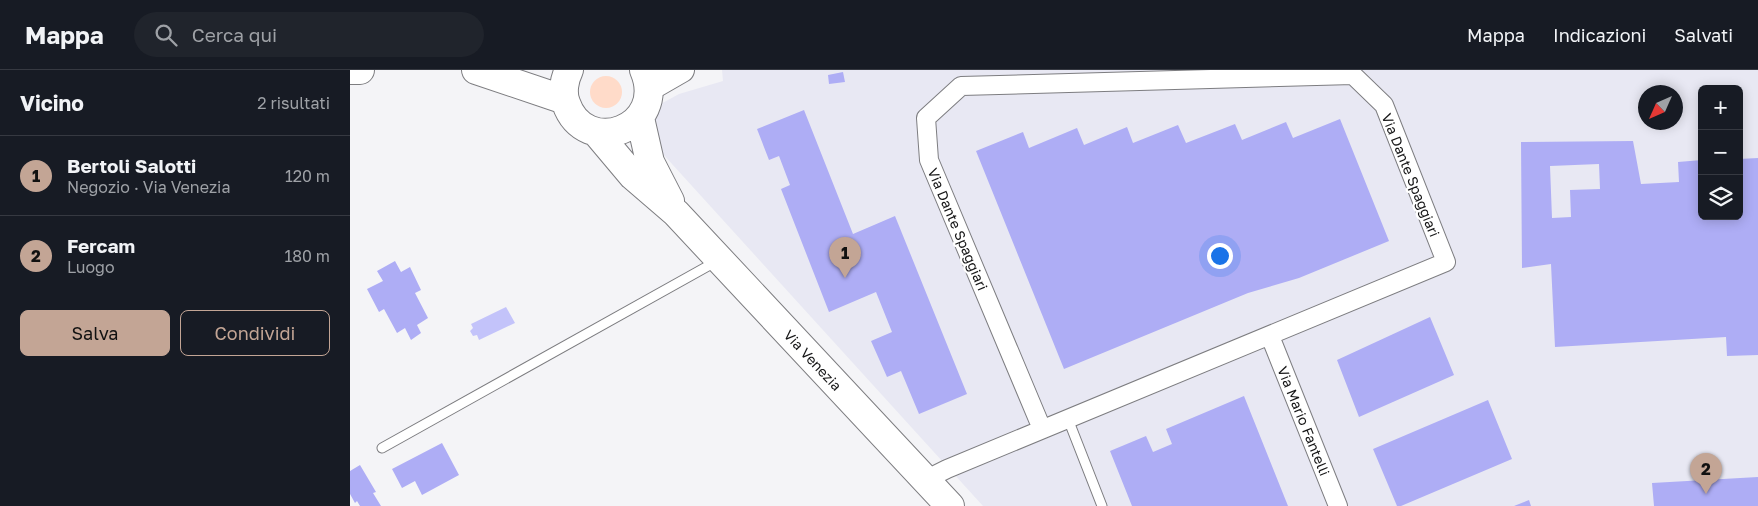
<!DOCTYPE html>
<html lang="it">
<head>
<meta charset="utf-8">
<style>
  :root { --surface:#171b24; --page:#20242c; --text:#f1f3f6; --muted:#9ea1a6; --line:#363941; --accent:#c3a595 }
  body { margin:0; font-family:"Golos Text",sans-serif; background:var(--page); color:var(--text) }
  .controls { position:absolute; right:15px; top:15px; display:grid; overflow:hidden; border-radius:8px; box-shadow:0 2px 12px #0003 }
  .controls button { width:45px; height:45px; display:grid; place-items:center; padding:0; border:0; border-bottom:1px solid var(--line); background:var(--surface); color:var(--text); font:25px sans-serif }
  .compass { position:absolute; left:1288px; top:15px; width:45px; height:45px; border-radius:50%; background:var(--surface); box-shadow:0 2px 12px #0003; rotate:225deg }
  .you { position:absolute; left:869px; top:185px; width:18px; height:18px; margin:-12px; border:4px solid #fff; border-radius:50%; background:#1a73e8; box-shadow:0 0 0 8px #1a73e833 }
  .badge { display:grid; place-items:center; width:32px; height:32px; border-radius:50%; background:var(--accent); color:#111; font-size:16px; font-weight:700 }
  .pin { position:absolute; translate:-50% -41px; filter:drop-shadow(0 1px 2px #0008) }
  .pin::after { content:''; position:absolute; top:26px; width:18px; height:15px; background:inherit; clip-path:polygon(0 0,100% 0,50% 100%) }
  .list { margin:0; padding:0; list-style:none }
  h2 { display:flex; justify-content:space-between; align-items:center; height:65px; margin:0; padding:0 20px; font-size:21px }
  h2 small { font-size:16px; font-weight:400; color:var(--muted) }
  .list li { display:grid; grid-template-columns:32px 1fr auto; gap:15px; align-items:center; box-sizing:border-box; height:80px; padding:0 20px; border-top:1px solid var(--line) }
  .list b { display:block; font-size:19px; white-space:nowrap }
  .list p { margin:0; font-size:16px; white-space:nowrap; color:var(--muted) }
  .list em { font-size:16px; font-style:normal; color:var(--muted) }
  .actions { display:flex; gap:10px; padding:15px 20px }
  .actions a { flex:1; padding:11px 0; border:1px solid var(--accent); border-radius:8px; text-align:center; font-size:18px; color:var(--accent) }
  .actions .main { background:var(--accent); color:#111 }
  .icon { flex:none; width:28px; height:28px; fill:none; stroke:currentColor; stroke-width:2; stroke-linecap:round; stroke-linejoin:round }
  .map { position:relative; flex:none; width:1408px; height:436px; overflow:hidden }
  header { display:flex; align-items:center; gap:30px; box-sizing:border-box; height:70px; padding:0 25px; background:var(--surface); border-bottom:1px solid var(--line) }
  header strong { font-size:24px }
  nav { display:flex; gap:28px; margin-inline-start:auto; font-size:18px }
  .search { width:350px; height:45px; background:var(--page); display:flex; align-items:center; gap:12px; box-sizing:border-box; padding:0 18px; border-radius:28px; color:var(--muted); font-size:19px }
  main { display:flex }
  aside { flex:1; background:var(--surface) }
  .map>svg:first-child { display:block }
  .built { fill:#e8e8f3; fill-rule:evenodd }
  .green { fill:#ffdbc9 }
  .water { fill:#c3c3fa }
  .building { fill:#aeadf5; fill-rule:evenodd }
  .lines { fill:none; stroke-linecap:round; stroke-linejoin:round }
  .lane-casing { stroke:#7d7d80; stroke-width:11 }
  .street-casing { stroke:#7d7d80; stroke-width:20 }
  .secondary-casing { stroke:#7d7d80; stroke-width:26 }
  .primary-casing { stroke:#7d7d80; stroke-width:30 }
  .lane { stroke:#fff; stroke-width:9 }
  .street { stroke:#fff; stroke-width:18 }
  .secondary { stroke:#fff; stroke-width:24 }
  .primary { stroke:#fff; stroke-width:28 }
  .labels { text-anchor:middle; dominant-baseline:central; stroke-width:4.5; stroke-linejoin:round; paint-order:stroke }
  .street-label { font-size:14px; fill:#151516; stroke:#fff }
</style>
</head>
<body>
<header>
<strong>Mappa</strong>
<div class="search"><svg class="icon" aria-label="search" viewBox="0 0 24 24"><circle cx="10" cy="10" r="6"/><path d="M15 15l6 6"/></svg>Cerca qui</div>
<nav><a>Mappa</a><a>Indicazioni</a><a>Salvati</a></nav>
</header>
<main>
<aside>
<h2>Vicino<small>2 risultati</small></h2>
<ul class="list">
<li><span class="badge">1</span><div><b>Bertoli Salotti</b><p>Negozio · Via Venezia</p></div><em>120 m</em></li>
<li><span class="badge">2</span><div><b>Fercam</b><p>Luogo</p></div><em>180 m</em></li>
</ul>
<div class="actions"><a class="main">Salva</a><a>Condividi</a></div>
</aside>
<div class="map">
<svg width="1408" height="436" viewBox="0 0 1408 436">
  <rect width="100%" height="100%" fill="#f4f4f7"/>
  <path class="built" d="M372,0H1408V436H633L312,83L296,42L329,24L373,11ZM1352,19H1389V146H1352ZM1296,22H1326V52H1296Z"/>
  <path class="green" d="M240 22a16 16 0 1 1 32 0a16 16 0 1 1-32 0Z"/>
  <path class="water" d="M156,237L165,253L129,270L127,265L123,266L120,261L123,258L121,254Z"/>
  <path class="building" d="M493,2L495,12L479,14L478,5Z
    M454,40L503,164L545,146L617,324L569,344L551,301L537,307L521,271L542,262L526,222L479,242L431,119L440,115L429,86L419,90L407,59Z
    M990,49L1039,171L949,208L898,223L714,299L626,81L673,62L679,78L727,58L734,75L777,57L783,73L828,55L836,73L885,54L892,70L936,52L943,68Z
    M1283,71L1291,114L1329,112L1328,92L1352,90V146H1389V89L1408,88V285L1377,286L1376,267L1205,277L1201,194L1172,198L1171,72ZM1249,94L1250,119L1220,120L1221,147L1202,148L1200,96Z
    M45,191L51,202L60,197L71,220L65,223L78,248L67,255L71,263L61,270L55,258L47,263L34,239L29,242L17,219L33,211L27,201Z
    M1080,247L1104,305L1009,347L987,290Z
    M894,326L938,436H782L760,381L796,366L803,382L822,374L816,359Z
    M1138,330L1162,389L1051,436H1047L1023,379Z
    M92,373L109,405L72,425L65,411L52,418L42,399Z
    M10,395L26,422L23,423L31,436H10L7,431L5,433L0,424V401Z
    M1408,407V436H1304L1302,413Z
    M1179,430L1181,436H1164Z"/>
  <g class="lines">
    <defs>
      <path id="lane" d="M718,349L752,436
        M32,378L367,191"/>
      <path id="street" d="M920,266L988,436
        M577,412L587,404L597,399L1096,192L1034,35L1003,5L611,16L576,48L579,90L692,359"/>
      <path id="secondary" d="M299,19L332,0"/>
      <path id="primary" d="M0,0H10
        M126,0L215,30
        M219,0C214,10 212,23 216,33C235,89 319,59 294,0
        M290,48L300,92L320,131
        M246,62L283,106L326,143L600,436"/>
    </defs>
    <use href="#lane" class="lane-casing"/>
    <use href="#street" class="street-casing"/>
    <use href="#secondary" class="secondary-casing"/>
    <use href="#primary" class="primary-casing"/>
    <use href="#lane" class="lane"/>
    <use href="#street" class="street"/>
    <use href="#secondary" class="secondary"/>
    <use href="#primary" class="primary"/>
  </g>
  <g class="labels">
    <g class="street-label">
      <text transform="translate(1061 105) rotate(68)">Via Dante Spaggiari</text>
      <text transform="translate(608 159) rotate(67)">Via Dante Spaggiari</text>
      <text transform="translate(463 290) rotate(47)">Via Venezia</text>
      <text transform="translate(954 351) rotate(68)">Via Mario Fantelli</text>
    </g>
  </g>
</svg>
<div class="controls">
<button>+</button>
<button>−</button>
<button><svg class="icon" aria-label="layers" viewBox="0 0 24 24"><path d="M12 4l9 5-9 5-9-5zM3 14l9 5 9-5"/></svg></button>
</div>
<svg class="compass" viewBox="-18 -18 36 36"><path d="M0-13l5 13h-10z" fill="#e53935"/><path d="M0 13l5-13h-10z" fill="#9ea1a6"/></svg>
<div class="you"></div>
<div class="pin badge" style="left:495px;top:208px">1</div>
<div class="pin badge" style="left:1356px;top:424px">2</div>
</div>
</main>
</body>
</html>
